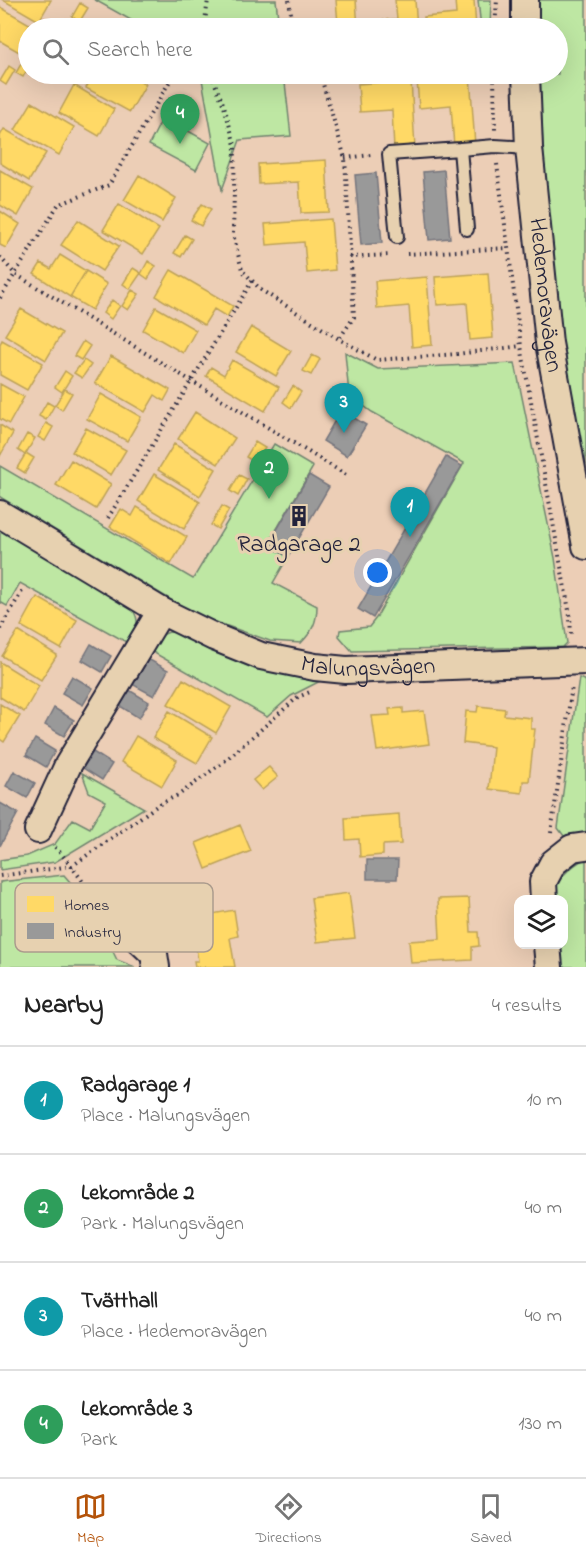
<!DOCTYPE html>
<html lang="en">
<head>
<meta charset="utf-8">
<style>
  :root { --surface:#fff; --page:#f2f2f2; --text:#222; --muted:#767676; --line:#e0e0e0; --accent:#b45309 }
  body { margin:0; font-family:"Indie Flower",sans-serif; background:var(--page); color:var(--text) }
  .controls { position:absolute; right:18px; bottom:18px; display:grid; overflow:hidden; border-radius:12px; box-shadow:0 6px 24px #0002 }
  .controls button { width:54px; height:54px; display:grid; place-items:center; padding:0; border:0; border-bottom:2px solid var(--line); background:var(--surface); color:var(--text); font:30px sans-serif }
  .you { position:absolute; left:378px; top:573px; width:21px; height:21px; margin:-15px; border:4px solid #fff; border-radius:50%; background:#1a73e8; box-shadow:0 0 0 9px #1a73e833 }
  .badge { display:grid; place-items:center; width:39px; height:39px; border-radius:50%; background:var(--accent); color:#fff; font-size:20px; font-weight:700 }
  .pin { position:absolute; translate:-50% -50px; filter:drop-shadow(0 2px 3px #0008) }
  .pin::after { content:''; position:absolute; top:32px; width:21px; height:18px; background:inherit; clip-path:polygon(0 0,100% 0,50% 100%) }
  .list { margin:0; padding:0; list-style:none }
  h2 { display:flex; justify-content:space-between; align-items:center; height:78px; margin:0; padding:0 24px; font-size:26px }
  h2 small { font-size:20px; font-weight:400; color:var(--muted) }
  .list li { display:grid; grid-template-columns:39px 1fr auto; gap:18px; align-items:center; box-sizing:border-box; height:108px; padding:0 24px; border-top:2px solid var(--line) }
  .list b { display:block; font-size:22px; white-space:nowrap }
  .list p { margin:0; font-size:20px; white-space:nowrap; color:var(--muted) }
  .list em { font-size:20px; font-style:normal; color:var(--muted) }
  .icon { flex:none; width:33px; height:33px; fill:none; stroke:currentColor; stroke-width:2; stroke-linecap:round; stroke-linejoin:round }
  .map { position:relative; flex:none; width:586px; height:967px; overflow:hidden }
  .search { position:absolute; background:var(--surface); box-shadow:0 6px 24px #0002; left:18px; right:18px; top:18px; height:66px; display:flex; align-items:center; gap:15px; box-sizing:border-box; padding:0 21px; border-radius:33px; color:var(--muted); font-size:22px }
  .sheet { height:510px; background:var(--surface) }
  nav { display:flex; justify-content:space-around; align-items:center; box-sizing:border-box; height:84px; border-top:2px solid var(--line); background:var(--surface); font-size:16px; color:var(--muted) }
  nav a { display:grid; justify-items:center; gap:3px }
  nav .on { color:var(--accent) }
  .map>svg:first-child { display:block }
  .green { fill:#bee7a3; stroke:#70846f; stroke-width:1.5 }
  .homes { fill:#ffd966; stroke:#bda259; stroke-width:1.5 }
  .industry { fill:#999; stroke:#75757d; stroke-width:1.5 }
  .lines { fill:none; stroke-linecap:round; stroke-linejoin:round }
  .service-casing { stroke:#22223b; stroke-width:16 }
  .minor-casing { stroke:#22223b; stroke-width:30 }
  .path { stroke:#22223b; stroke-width:4; stroke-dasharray:1.5 4.5; stroke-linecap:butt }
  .service { stroke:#e7d1b0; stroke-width:12 }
  .minor { stroke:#e7d1b0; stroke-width:26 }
  .labels { text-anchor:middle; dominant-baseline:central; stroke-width:6; stroke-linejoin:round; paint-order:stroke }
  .street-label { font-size:24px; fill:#22223b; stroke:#e7d1b0 }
  .poi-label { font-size:24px; fill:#22223b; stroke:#e7d1b0 }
  .key { fill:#e7d1b0; stroke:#ac9c8d; stroke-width:1.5 }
  .key-label { font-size:16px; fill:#22223b }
</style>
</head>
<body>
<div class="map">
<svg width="586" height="967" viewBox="0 0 586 967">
  <rect width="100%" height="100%" fill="#ecceb6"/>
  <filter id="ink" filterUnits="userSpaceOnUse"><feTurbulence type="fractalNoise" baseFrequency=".0167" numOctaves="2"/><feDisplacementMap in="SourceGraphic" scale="12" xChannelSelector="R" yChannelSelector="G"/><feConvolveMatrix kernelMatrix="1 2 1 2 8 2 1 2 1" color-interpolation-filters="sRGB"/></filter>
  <g filter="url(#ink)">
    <path class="green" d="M95,0H276L279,28H145Z
      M478,0H491L490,28H481Z
      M536,0H586V474C578,431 569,387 562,343C548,254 544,164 539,74H558V28H537Z
      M201,74H284L291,136L240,140L222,190Z
      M163,117L210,143L196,170L149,145Z
      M345,352L378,369L515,363L555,558L567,643L563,647L352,651L339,636L340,630L369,627L376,618L464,463L372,412L349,395Z
      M274,444L313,467L268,544L288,557L273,583L317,606C317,622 312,632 301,643L270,641L196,615L0,497V466L193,579Z
      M0,527L126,602C142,618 139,626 128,643L20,583L7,606L0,602Z
      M169,632L181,633L334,674L291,696L267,717L149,650L159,636Z
      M579,678L586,681V835L577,837L564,836L558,828Z
      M82,773L144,808L55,862L0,870V860L27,856L55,844L73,819L90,828L106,801L89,792Z
      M586,858V967H558L556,945H564V900L553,899C553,881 571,866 586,858Z
      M64,875L106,924L104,933L117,960L135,967H0V882Z"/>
    <path class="homes" d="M3,0H51L39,21Z
      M336,0H356L358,28H307V26L338,24Z
      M395,0H415L417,28H366V21L397,19Z
      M455,0H474L476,28H425L424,17L456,14Z
      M80,3L88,8L80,21L72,17Z
      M0,7L33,26L32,28H28V34L19,52L0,41Z
      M109,21L121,28H105Z
      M25,57L28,58V68L23,77L16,73Z
      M9,66L15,70L6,85L0,81Z
      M94,74H128L146,84L130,112L86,88Z
      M470,75L475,145L454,147L451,105L419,108L417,79Z
      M411,80L415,148L394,150L392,110L360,112L358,84Z
      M74,85L114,109L99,136L59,113Z
      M32,102L74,127L59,155L15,130Z
      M4,129L46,153L29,181L0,163V136Z
      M326,160L329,212L301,213L299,182L259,184L258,164Z
      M0,170L33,189L18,216L0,205Z
      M139,175L176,198L162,222L124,200Z
      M119,204L159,229L143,254L103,230Z
      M202,204L211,209L201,226L191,220Z
      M0,211L20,224L6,248L0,245Z
      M331,219L335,270L307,273L304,242L267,245L265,224Z
      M78,220L119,246L102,271L61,245Z
      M185,235L192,239L181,257L174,253Z
      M60,255L86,271L70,297L34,274L41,263L51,269Z
      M148,261L156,266L148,279L141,274Z
      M133,268L141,273L130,289L123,284Z
      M171,270L233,306L227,317L214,309L204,325L156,296Z
      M86,271L107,284L92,310L70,297Z
      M488,273L493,338L470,340L467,303L437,305L435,277Z
      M427,277L432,345L412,347L409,306L377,309L375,281Z
      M132,290L139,294L128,310L122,306Z
      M112,300L120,306L111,319L103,313Z
      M156,307L196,330L183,353L143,330Z
      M21,309L62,333L46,360L5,335Z
      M251,327L291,351L276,376L236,352Z
      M2,340L43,363L27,390L0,375V344Z
      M83,341L90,346L81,360L74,356Z
      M312,355L320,359L311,375L303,371Z
      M111,356L170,390L164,401L155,395L145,412L95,383Z
      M84,360L91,365L82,378L74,373Z
      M232,360L279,387L265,411L206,376L211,367L224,375Z
      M65,371L72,376L62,392L55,387Z
      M0,384L24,397L9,424L0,419Z
      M293,386L301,392L291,408L283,402Z
      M65,389L72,393L62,410L55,405Z
      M101,394L141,417L127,441L87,419Z
      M47,402L54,406L46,420L39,416Z
      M195,412L235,438L218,464L178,439Z
      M46,423L53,427L45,441L38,437Z
      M0,425L13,433L0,456Z
      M86,428L126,450L111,475L72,452Z
      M27,434L35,438L25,455L18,450Z
      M255,442L265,448L256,463L246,457Z
      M174,444L216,469L200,496L158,470Z
      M26,453L34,458L25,473L17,468Z
      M71,460L111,484L96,509L56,485Z
      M154,474L200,502L184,529L138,501Z
      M239,475L247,479L238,496L230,491Z
      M222,506L229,510L218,529L211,525Z
      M137,507L187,537L171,564L110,527L121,509L132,516Z
      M37,597L77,620L61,649L21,626Z
      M18,631L57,655L41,680L2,656Z
      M0,662L39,686L24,712L0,697Z
      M183,679L231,707L216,733L168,704Z
      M0,704L20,716L4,742L0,739Z
      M478,706L505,709L504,715L531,718V729H535L529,781H523L522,793L489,789L493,747L463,743L466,711L477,712Z
      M403,708V713L424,711L429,744L377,751L372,716L390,715L389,709Z
      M169,711L212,737L197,763L153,738Z
      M136,736L177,760L162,786L121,762Z
      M269,767L278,777L262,790L253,780Z
      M399,814L401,844L383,845V855L360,857L359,839L346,840L345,818Z
      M240,825L251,851L206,869L196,843Z
      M349,893L355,938L317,942L311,898Z
      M469,898L471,932H478L479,946L472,947V960L411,963L409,941L440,939L438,899Z
      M234,910L238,936L230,938L235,967H195L194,961H198L195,940H199L195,917Z"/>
    <path class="industry" d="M444,170L450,238L429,240L423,172Z
      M376,173L382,243L361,245L355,175Z
      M341,410L366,425L347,456L323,441Z
      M446,457L462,466L373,618L358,609Z
      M309,475L329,487L288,557L268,545Z
      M91,644L111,656L102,672L82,660Z
      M146,658L168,670L154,696L132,684Z
      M72,676L93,688L83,705L62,693Z
      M129,690L149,702L139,718L120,706Z
      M54,708L74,720L64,736L45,725Z
      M35,739L55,751L46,767L26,755Z
      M93,752L112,764L102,780L83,768Z
      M14,771L35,783L27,798L6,786Z
      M0,803L18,813L0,846Z
      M367,860H398L397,879H367Z"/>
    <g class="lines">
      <defs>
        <path id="service" d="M460,149L495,146L529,148
          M397,237L389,154L460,149L467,229"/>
        <g id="minor">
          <path d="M525,0V28"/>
          <path id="s1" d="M526,74L529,148L549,343L586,546"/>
          <path id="s2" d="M0,514L161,611L214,637L261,656L315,667L346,670L586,661"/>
          <path d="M38,830L68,765L161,611"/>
          <path d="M544,900L543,882L553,863L572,848L586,846"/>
          <path d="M136,937L154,954L156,967"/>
          <path d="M547,945L549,967"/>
        </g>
      </defs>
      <use href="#service" class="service-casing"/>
      <use href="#minor" class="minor-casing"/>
      <path class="path" d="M289,0L293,28
        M204,28L208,0
        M495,28L497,0
        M211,74L224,106L235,145L233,234L242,270L261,290L339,339L377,360L457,354L521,346
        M320,74L345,158L354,317L339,339
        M494,74L495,130
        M345,158L371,155
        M497,164L521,346L570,616L571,636
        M407,254L508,248
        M0,257L15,274L348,476
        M350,257L390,255
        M0,298L58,205L109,185L174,74
        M108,518L252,281
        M0,629L24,588
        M551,833L572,686
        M55,847C78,871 93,900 117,923
        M0,876L72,866L158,805L180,794L226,760L298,697L310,692"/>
      <use href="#service" class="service"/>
      <use href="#minor" class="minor"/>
    </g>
  </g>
  <defs>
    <symbol id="building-bare" viewBox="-9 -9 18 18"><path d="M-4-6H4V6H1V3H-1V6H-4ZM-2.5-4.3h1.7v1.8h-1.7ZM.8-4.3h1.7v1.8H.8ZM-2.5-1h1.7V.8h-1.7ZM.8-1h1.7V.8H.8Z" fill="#22223b" stroke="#e7d1b0" stroke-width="2.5" paint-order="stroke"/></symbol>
  </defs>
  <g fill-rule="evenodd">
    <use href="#building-bare" x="284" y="501" width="30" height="30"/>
  </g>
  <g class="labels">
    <g class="street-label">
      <text stroke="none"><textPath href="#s1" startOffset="222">Hedemoravägen</textPath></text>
      <text stroke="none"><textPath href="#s2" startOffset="406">Malungsvägen</textPath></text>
    </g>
    <g class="poi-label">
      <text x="299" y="545">Radgarage 2</text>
    </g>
  </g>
  <rect x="15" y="883" width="198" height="69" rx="9" class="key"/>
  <rect x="27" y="896" width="27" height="16" fill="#ffd966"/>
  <rect x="27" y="923" width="27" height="16" fill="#999"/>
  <g class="key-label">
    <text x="64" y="910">Homes</text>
    <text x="64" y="937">Industry</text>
  </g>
</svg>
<div class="controls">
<button><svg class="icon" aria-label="layers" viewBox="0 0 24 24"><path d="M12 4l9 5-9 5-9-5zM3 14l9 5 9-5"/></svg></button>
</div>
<div class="you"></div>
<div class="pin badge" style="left:410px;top:537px;background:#0f9aa8">1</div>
<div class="pin badge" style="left:269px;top:499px;background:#2e9e5b">2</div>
<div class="pin badge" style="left:344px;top:433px;background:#0f9aa8">3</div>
<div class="pin badge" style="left:180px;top:144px;background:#2e9e5b">4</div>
<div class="search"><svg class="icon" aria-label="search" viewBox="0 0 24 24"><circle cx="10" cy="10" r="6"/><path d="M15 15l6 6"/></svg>Search here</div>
</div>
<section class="sheet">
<h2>Nearby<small>4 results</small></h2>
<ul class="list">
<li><span class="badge" style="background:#0f9aa8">1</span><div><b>Radgarage 1</b><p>Place · Malungsvägen</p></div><em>10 m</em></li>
<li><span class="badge" style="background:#2e9e5b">2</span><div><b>Lekområde 2</b><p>Park · Malungsvägen</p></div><em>40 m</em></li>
<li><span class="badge" style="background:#0f9aa8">3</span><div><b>Tvätthall</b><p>Place · Hedemoravägen</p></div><em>40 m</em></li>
<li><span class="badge" style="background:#2e9e5b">4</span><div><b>Lekområde 3</b><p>Park</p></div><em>130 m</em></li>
</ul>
</section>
<nav>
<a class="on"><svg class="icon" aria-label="map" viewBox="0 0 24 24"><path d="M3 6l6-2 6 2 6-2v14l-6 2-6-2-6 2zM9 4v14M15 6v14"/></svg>Map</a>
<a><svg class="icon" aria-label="directions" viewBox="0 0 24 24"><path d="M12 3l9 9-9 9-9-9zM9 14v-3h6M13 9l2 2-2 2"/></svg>Directions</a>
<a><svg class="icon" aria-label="saved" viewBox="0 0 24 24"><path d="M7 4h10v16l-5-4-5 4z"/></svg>Saved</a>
</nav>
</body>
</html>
